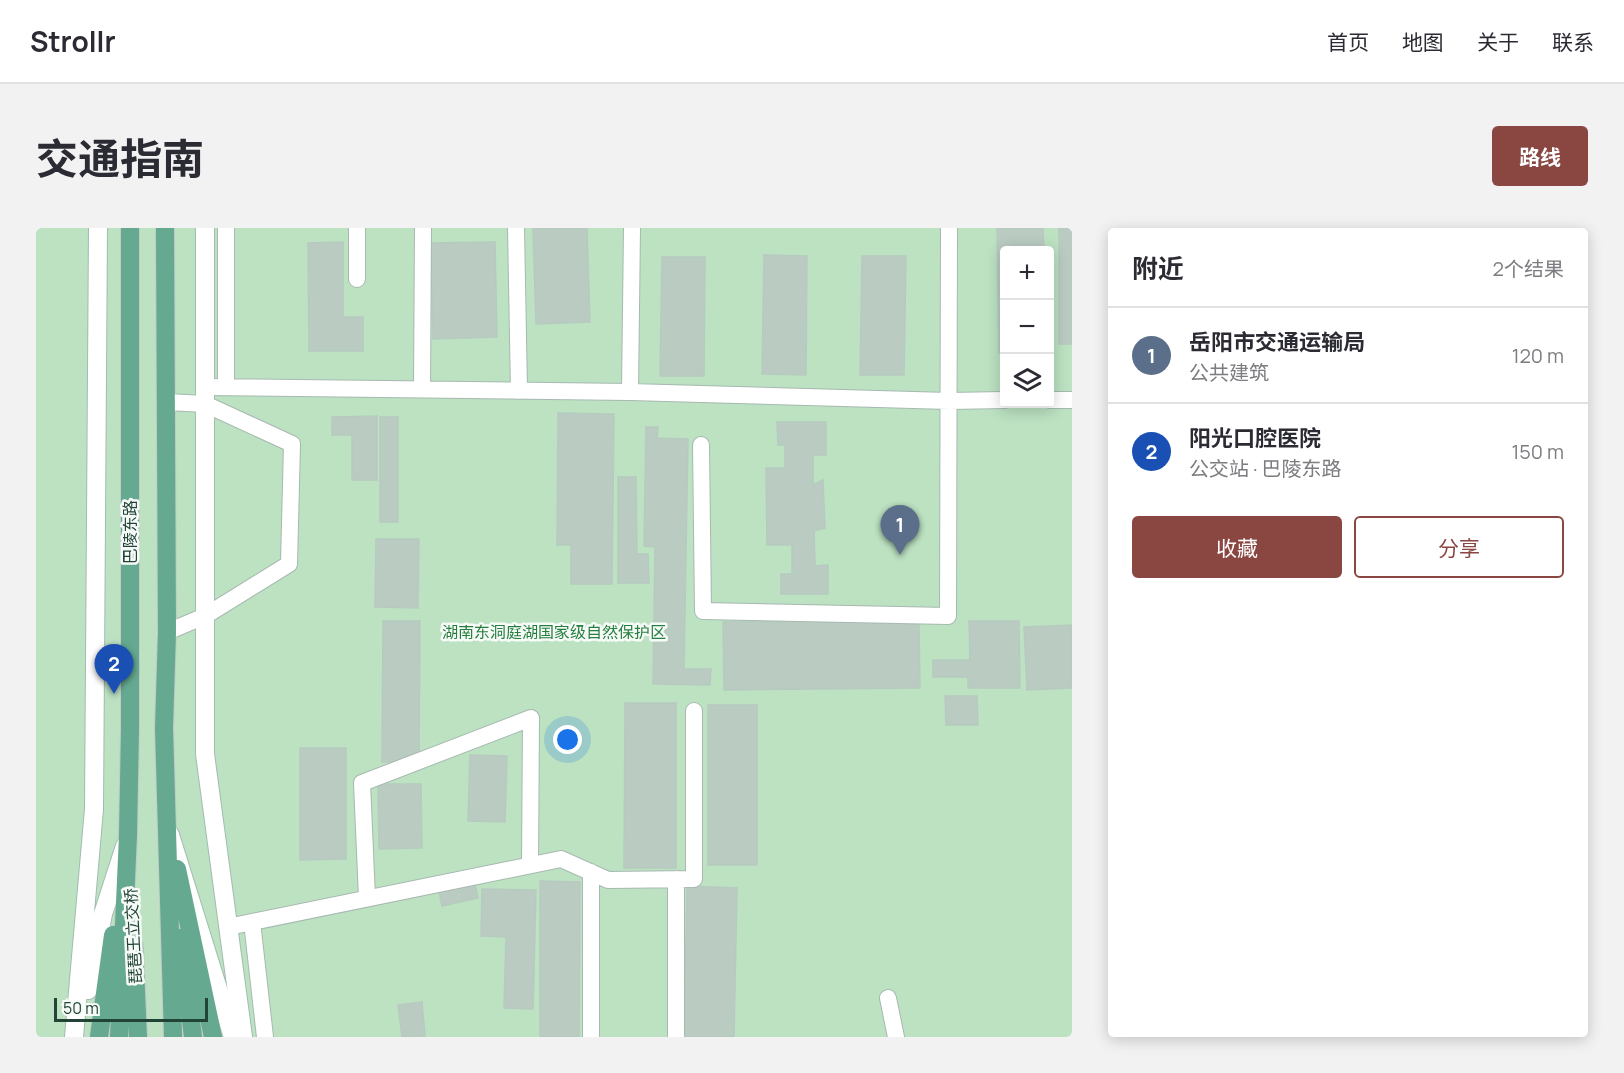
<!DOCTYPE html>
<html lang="zh">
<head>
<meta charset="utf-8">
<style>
  :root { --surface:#fff; --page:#f2f2f3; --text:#2b2b33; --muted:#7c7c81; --line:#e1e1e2; --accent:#8a4742 }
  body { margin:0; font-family:Manrope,"Noto Sans SC",sans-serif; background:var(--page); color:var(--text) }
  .controls { position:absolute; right:18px; top:18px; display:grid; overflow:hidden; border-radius:6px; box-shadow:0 3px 15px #0003 }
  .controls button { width:54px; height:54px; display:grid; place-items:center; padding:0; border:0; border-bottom:2px solid var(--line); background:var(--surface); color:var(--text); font:30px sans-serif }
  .scale { position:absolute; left:18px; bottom:15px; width:154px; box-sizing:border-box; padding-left:6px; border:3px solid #224437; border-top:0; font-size:16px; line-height:21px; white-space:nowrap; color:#224437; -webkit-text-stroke:4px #f6fbf8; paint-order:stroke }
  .you { position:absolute; left:532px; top:512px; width:21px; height:21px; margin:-15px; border:4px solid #fff; border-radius:50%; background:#1a73e8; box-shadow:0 0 0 9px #1a73e833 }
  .badge { display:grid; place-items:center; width:39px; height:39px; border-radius:50%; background:var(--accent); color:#fff; font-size:20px; font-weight:700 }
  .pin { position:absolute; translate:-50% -50px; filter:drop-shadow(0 2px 3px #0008) }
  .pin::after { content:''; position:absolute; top:32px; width:21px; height:18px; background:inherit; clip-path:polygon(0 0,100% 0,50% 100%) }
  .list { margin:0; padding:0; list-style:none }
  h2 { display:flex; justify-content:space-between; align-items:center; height:78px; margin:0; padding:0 24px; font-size:26px }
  h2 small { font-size:20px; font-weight:400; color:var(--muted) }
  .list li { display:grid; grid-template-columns:39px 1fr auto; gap:18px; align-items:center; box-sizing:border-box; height:96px; padding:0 24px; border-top:2px solid var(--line) }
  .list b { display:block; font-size:22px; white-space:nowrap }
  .list p { margin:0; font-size:20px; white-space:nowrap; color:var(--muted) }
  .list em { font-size:20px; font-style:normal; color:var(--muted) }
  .actions { display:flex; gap:12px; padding:18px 24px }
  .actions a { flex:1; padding:14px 0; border:2px solid var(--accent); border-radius:6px; text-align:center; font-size:21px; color:var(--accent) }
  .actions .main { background:var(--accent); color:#fff }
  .icon { flex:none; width:33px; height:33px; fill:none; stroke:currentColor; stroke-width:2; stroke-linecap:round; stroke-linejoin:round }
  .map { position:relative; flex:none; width:1036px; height:809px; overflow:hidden; border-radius:6px }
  header { display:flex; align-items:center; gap:36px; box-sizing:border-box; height:84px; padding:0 30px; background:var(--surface); border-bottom:2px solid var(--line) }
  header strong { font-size:28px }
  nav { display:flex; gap:33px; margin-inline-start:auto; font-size:21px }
  .intro { display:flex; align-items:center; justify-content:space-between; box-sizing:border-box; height:144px; padding:0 36px }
  h1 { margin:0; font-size:42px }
  .button { padding:15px 27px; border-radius:6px; background:var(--accent); color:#fff; font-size:21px; font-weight:700 }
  main { display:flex; gap:36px; padding:0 36px }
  aside { flex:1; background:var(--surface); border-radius:6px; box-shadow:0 3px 15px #0003 }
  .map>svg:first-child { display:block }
  .green { fill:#bce2c2; fill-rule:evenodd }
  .building { fill:#bacbc2; stroke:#b7cac0; stroke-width:1.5 }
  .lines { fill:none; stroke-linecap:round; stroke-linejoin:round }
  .street-casing { stroke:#a7b9b1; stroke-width:18 }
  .secondary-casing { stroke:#a2bcb0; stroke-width:20 }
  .primary-casing { stroke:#c1cbc7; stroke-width:20 }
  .street { stroke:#fff; stroke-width:16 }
  .secondary { stroke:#fff; stroke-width:18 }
  .primary { stroke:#65a990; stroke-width:18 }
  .labels { text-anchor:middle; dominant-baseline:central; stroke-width:5; stroke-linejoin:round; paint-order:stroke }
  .street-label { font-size:16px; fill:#224437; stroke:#f6fbf8 }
  .park-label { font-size:16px; fill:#277f3f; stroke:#f6fbf8 }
</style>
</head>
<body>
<header>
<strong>Strollr</strong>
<nav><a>首页</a><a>地图</a><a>关于</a><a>联系</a></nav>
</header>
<div class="intro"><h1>交通指南</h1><a class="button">路线</a></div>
<main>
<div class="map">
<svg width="1036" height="809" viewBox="0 0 1036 809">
  <rect width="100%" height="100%" fill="#e5f0ea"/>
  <path class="green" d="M0,0H1036V809H0ZM969,22H1014V176H969Z"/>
  <path class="building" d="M497,0H551L554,94L500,96Z
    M961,0H1007L1008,22H969V125H963Z
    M1023,0H1036V116H1023Z
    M307,14V89H327V123H273L272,15Z
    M459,14L461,109L397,111L395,15Z
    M728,27L771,28L770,147L726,146Z
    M826,28H870L868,147H824Z
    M626,29H669L668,148H624Z
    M522,185L578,186L576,356H535V317H521Z
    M341,188V252H316V207H296V189Z
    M344,189H362V294H344Z
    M741,194H790V227H777V257L787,252L789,300L778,303L779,338L792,337V366H745V346H756V317H731L730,240H749V217H742Z
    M610,199H622L621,210L652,211L648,441H675L674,457L617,456L619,319L608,318Z
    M582,249H600L601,326H612L613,355H582Z
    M340,311H383L382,380L339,379Z
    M347,393H384L383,534H346Z
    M883,393L884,460L688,462L687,394Z
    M933,393H983L984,460H932V449H897V432H934Z
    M1036,397V460L991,462L988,399Z
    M909,468H941L942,497H910Z
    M589,475H640V640H588Z
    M672,477H721V637H672Z
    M264,520H310V631L264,632Z
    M434,527L471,528L469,594L432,593Z
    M342,556H385L386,620L343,621Z
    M504,653L544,654L543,809H504Z
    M439,656L442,670L406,678L403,663Z
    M651,658L701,660L698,809H648Z
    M446,661L500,662L497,781L468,780L470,709L445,708Z
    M386,774L389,808L366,809L362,777Z"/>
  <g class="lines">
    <defs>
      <path id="street" d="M321,0V51
        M480,0L483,163
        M169,159L594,164L913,173L969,172
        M190,159V0
        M386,161L387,0
        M594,164L596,0
        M1014,172H1036
        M131,174L169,176L256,216L253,336L169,388L131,404
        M665,217L667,383L912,388L913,0
        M331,670L326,555L495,490L494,637
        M216,694L229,809
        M192,699L525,631L572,652L658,651V483
        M852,770L860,809
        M555,809V644
        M640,809V651"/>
      <path id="secondary" d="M169,0V526L207,809
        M134,607L197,809
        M52,762L67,686L89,618
        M38,809L58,581L62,0"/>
      <path id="primary" d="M129,0L131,404L128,500L137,809
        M141,641L177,809
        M145,710L157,809
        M98,717L102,809
        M63,809L77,707
        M83,809L92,607L94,501V0"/>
    </defs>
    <use href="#street" class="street-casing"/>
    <use href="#secondary" class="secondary-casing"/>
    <use href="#primary" class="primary-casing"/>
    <use href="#street" class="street"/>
    <use href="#secondary" class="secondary"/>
    <use href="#primary" class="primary"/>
  </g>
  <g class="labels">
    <g class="street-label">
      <text transform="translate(94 304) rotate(-90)">巴陵东路</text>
      <text transform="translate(97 708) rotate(-93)">琵琶王立交桥</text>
    </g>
    <g class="park-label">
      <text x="518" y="404">湖南东洞庭湖国家级自然保护区</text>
    </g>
  </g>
</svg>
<div class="controls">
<button>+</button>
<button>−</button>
<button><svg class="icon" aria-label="layers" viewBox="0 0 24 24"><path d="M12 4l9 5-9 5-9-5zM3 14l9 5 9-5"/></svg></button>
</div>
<div class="scale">50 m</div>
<div class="you"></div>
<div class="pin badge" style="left:864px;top:327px;background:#5c6f8a">1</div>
<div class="pin badge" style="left:78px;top:466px;background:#1a4fb4">2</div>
</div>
<aside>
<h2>附近<small>2个结果</small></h2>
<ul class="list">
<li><span class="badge" style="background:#5c6f8a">1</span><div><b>岳阳市交通运输局</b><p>公共建筑</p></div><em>120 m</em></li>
<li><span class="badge" style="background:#1a4fb4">2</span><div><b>阳光口腔医院</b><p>公交站 · 巴陵东路</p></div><em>150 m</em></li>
</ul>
<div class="actions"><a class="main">收藏</a><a>分享</a></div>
</aside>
</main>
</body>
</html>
